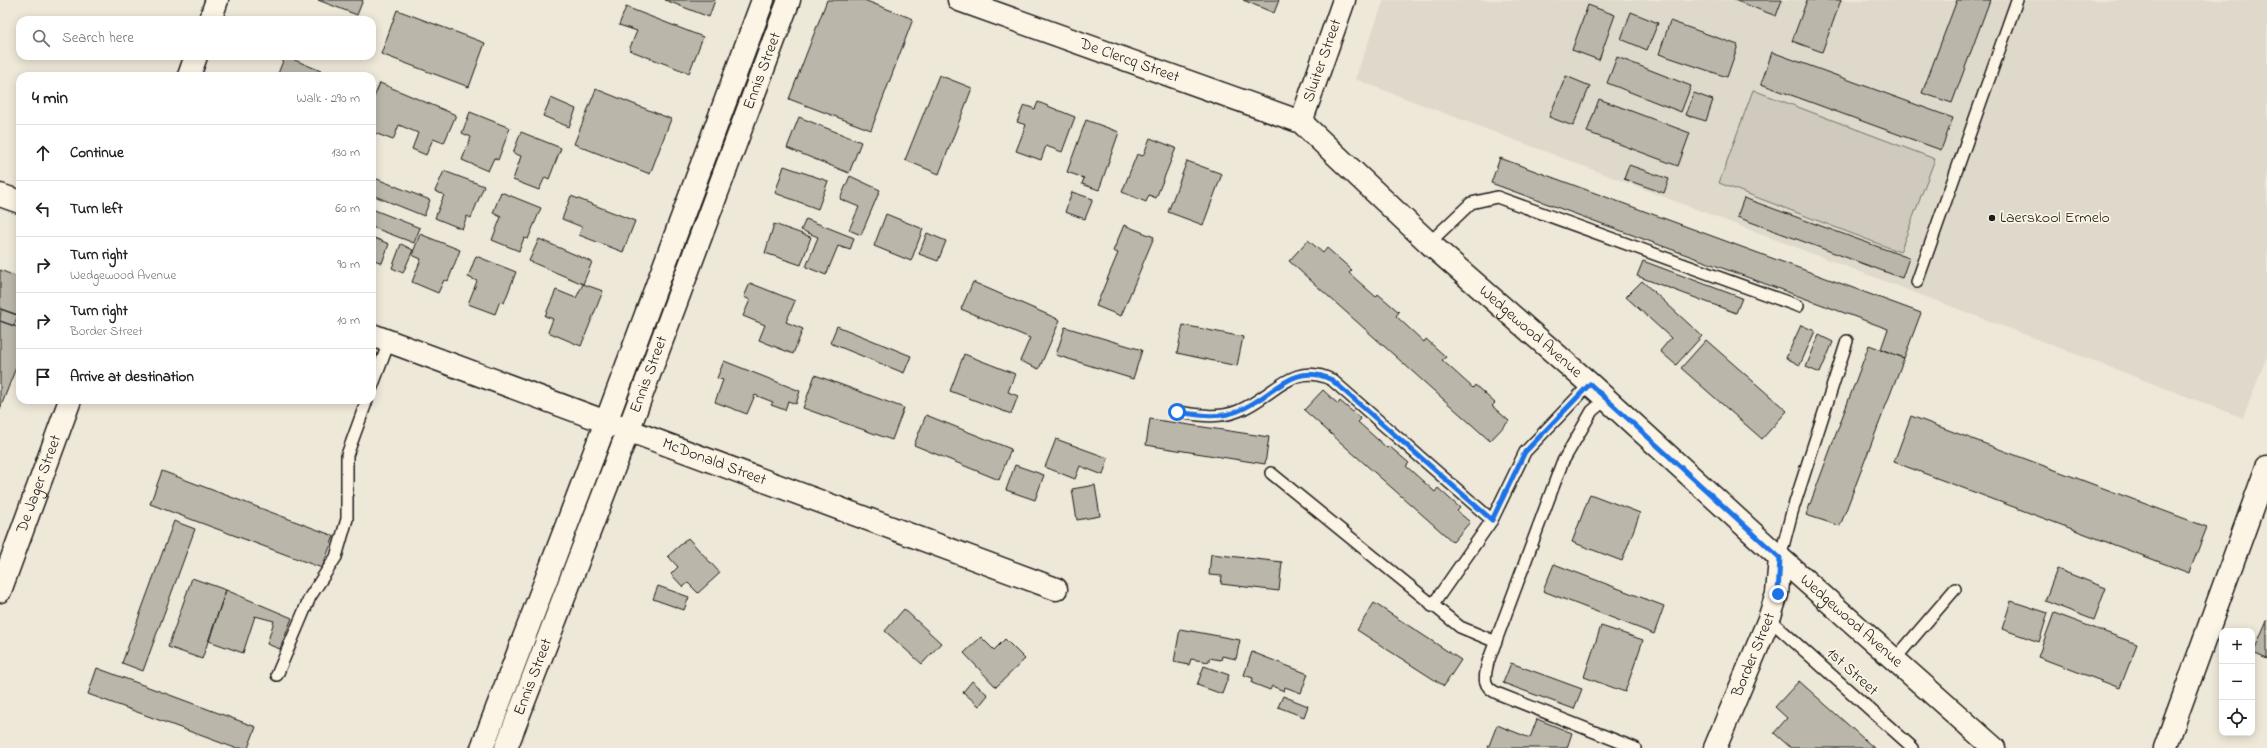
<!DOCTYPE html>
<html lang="en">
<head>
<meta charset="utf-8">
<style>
  :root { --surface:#fff; --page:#f6f6f6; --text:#202124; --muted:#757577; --line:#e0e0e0 }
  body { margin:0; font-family:"Indie Flower",sans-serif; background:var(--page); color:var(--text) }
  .controls { position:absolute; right:12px; bottom:12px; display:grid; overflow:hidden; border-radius:8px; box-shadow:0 2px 10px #0003 }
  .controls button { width:36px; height:36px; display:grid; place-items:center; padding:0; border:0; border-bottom:1px solid var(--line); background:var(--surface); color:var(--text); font:20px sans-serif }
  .stop { position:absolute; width:12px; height:12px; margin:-9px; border:3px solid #1a73e8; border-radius:50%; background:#fff }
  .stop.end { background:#1a73e8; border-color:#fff; box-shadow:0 1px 4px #0008 }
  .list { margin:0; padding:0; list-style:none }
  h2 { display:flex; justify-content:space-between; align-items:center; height:52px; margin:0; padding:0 16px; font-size:17px }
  h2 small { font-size:13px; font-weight:400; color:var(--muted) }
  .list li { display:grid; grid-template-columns:26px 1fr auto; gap:12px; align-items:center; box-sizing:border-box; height:56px; padding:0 16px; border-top:1px solid var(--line) }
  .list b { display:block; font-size:15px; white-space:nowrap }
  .list p { margin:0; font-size:13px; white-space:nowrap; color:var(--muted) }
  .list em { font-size:13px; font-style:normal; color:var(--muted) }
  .icon { flex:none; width:22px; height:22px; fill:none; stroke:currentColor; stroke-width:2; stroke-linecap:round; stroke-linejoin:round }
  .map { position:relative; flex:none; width:2267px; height:748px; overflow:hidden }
  .search { position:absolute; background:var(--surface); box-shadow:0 2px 10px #0003; left:16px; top:16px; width:360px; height:44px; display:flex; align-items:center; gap:10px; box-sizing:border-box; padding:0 14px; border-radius:12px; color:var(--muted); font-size:15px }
  .panel { position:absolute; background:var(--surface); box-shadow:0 2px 10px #0003; left:16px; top:72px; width:360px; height:332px; border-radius:12px }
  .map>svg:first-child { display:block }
  .built { fill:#ded9cb }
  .green { fill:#cfcabd; stroke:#76736c }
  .building { fill:#bab6aa; stroke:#1c1c1c }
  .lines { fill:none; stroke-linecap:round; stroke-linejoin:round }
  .lane-casing { stroke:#1c1c1c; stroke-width:14 }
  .street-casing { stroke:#1c1c1c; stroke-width:25 }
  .lane { stroke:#fcf5e5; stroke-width:11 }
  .street { stroke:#fcf5e5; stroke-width:22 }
  .route { stroke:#1a73e8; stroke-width:5 }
  .poi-dot { fill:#1c1c1c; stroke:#fcf5e5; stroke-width:1.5 }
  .labels { text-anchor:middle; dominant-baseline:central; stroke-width:3.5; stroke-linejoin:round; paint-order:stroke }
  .street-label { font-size:16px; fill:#1c1c1c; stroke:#fcf5e5 }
  .poi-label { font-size:16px; fill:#1c1c1c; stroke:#fcf5e5; text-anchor:start }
</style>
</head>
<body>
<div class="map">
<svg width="2267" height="748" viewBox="0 0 2267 748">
  <rect width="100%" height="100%" fill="#eee8d9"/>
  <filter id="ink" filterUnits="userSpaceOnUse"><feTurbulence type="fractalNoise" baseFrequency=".025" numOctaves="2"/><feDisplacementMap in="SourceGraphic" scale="8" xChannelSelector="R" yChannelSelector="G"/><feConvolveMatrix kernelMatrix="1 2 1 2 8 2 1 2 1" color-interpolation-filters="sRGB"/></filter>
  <g filter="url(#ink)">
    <path class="built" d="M1384,0H2267V356L2243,418L1355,79Z"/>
    <path class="green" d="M1753,90L1935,159L1900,252L1719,183Z"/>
    <path class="building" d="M318,0H363L357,15Z
      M665,0H715L709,17Z
      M827,0H864L913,19L871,130L789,99Z
      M1243,0H1279L1274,13Z
      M1734,0H1782L1776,16Z
      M1807,0H1841L1822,52L1792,41Z
      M1957,0H1990L1952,103L1922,93Z
      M1588,5L1615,15L1599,60L1572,50Z
      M626,7L703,37L689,73L629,50L637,31L619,25Z
      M397,10L485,43L469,87L381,54Z
      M1631,12L1658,23L1647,50L1621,39Z
      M1670,21L1738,45L1727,77L1659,54Z
      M1772,52L1953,118L1941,150L1761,84Z
      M285,56L333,76H277Z
      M1617,57L1691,86L1681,112L1607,83Z
      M939,75L972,88L939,174L905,160Z
      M1566,76L1590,86L1573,126L1549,117Z
      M380,83L456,115L444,143L433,139L426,155L412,149L418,133L399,125L393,140L372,132V102Z
      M596,89L671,119L650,174L574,144Z
      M1694,93L1713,100L1706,121L1686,115Z
      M551,98L576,109L569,127L543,116Z
      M1599,99L1690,133L1678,166L1587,132Z
      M1038,102L1075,117L1062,152L1046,146L1041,160L1016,151L1026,125L1017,122L1024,105L1035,109Z
      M470,112L510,128L498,160L494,158L488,171L462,160L471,137L462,133Z
      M799,117L861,142L849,173L787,148Z
      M1086,120L1119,132L1099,190L1082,184L1084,178L1067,172Z
      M521,132L561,148L549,179L545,177L539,190L513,180L521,156L513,153Z
      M1150,138L1176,148L1156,198L1149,195L1146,202L1122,192L1137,154L1143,156Z
      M1500,158L1921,313L1904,358L1881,349L1888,329L1491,183Z
      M1187,161L1222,174L1203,225L1168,212Z
      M1629,165L1669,179L1664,193L1624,179Z
      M784,166L828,181L818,209L775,193Z
      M444,171L484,186L471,218L467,216L462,229L435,218L444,195L435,191Z
      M850,176L880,190L861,235L849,230L859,207L840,199Z
      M372,177L430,200L424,216L372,195Z
      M501,192L541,208L528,239L524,238L519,251L492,240L501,217L493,213Z
      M1072,192L1093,199L1085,219L1065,212Z
      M571,196L635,221L623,252L579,235L582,227L562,219Z
      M1744,198L1909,258L1902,278L1737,217Z
      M372,209L420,228L414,243L372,227Z
      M886,214L923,229L911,261L874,246Z
      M806,219L854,238L850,250L838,246L826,275L806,267L818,237L801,230Z
      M774,224L811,237L801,265L765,253Z
      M1124,225L1154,237L1121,316L1096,306L1118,253L1113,251Z
      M927,233L946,241L938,261L919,254Z
      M420,234L460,250L448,281L444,280L438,293L412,282L421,259L412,255Z
      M372,237L389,244L382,263L372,259Z
      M539,239L592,262L583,284L529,261Z
      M1308,240L1323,253L1327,248L1352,270L1349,273L1376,297L1378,294L1399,312L1396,316L1424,342L1426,339L1446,357L1442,360L1473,388L1475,385L1495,403L1492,406L1509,421L1490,441L1289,261Z
      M401,244L413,250L403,273L392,268Z
      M476,256L516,272L504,303L500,301L495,314L468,304L477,281L468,277Z
      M1643,261L1742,298L1736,313L1637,276Z
      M0,270L20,278V316L0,309Z
      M1642,281L1702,336L1676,365L1660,351L1671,338L1626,297Z
      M973,282L1060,320L1039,369L1020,361L1030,338L961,309Z
      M750,283L795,301L786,322L803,329L793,354L759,340L765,325L743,316L750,300L744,297Z
      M583,284L603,291L581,346L548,332L553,319L545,316L556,290L576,298Z
      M1,309L18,315L14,326L0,321Z
      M0,321L20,328V357L0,409Z
      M1183,325L1243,337L1237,366L1177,353Z
      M1801,325L1815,331L1800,365L1786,358Z
      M837,326L911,356L904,373L830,343Z
      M1065,327L1142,350L1133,379L1056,355Z
      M1819,335L1833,342L1820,373L1806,367Z
      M1706,340L1787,411L1762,439L1681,368Z
      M1869,345L1904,358L1840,526L1806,515Z
      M964,354L1015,374L1008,392L1018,396L1011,414L950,391Z
      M724,361L800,391L796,404L788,401L785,410L771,405L773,402L755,395L747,414L715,402L723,380L717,378Z
      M815,375L904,408L892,440L803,408Z
      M1323,390L1338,404L1340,401L1361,419L1358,422L1387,448L1389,446L1409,463L1406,466L1435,492L1438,488L1460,508L1457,511L1470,522L1453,542L1304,410Z
      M926,415L1011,449L999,480L914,445Z
      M1911,416L2207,527L2189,573L1894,462Z
      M1150,419L1269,437L1265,464L1146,445Z
      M1056,439L1108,458L1103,475L1080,466L1075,479L1045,467Z
      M1015,465L1044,475L1035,500L1006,490Z
      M162,471L334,536L322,568L150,504Z
      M1095,485L1100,516L1077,520L1072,489Z
      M1590,494L1640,513L1622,561L1572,542Z
      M174,521L195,529L143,671L122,663Z
      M688,538L720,573L698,593L688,583L683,587L671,574L678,567L668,556Z
      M1211,554L1282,562L1279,591L1221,584L1222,576L1209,575Z
      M1554,564L1664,606L1654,634L1543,591Z
      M2057,569L2106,588L2094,620L2045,601Z
      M192,578L226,590L202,659L168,647Z
      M658,586L689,597L684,610L653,599Z
      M226,590L292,618L280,649L267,644L274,621L255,616L243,653L209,641Z
      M2011,601L2048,613L2039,642L2002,629Z
      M1374,603L1461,660L1444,686L1357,630Z
      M904,609L941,643L922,664L885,631Z
      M2054,613L2137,644L2120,688L2038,657Z
      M2267,620V659L2253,653Z
      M1601,626L1643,640L1625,692L1584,677Z
      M1180,629L1240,640L1236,659L1222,656L1221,660L1209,658V662L1191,659L1189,665L1174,662Z
      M981,637L994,650L1005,639L1025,659L996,687L964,653Z
      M1252,652L1308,674L1301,693L1285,687L1284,691L1272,686L1270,690L1252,683L1253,678L1244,675Z
      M1511,663L1582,689L1574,709L1503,683Z
      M1204,666L1229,675L1222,694L1197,685Z
      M97,668L256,727L248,748H235L88,694Z
      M972,681L988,695L979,706L963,692Z
      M1799,681L1874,748H1791L1774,733L1787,718L1775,707Z
      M1283,696L1308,706L1304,717L1278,707Z
      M1537,719L1572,733L1567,748H1488L1497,725L1530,738Z"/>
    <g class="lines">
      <defs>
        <path id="lane" d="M1429,243L1471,203L1497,197L1798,306
          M1917,282L2017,0
          M372,387L389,342
          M1605,400L1592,411L1562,463L1488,662C1484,678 1482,687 1499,694L1635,748
          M1177,412C1198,415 1218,419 1238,411C1274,397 1292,360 1332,380L1492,520
          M1271,473L1460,627L1496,642
          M1780,558L1792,512L1847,341
          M1432,606L1492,520L1525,452L1590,384
          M1769,619L1913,748
          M1895,659L1955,589
          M277,675L310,597L336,557L347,519V455L367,400"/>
        <g id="street">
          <path id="s1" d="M959,0L1301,122L1429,243L1590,384L1780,558L1994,748"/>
          <path d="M210,20L217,0"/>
          <path d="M189,76L196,56"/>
          <path id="s2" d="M1301,122L1344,0"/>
          <path d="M0,195L20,202"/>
          <path id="s3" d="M372,335L1056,589"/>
          <path id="s4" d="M0,591L70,400"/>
          <path d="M482,748L606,422L763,0"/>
          <path id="s5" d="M506,748L628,431L789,0"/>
          <path id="s6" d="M1715,748L1769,619L1777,594L1780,558"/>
          <path d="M2165,748L2267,467"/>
        </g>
      </defs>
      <use href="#lane" class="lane-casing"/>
      <use href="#street" class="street-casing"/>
      <use href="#lane" class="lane"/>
      <use href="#street" class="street"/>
    </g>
  </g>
  <g class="lines" filter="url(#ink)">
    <path class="route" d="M1177,412C1198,415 1218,419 1238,411C1274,397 1292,360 1332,380L1492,520L1525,452L1590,384L1780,558L1778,594"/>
  </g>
  <circle class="poi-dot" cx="1992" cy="218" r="4"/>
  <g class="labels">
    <g class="street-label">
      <text stroke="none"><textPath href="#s1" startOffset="181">De Clercq Street</textPath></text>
      <text stroke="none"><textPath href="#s2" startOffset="65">Sluiter Street</textPath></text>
      <text stroke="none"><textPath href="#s5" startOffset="724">Ennis Street</textPath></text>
      <text stroke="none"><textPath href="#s1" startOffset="674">Wedgewood Avenue</textPath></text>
      <text stroke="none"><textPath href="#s5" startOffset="400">Ennis Street</textPath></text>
      <text stroke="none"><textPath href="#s3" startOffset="365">McDonald Street</textPath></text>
      <text stroke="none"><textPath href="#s4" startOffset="114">De Jager Street</textPath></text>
      <text stroke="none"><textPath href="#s1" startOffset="1106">Wedgewood Avenue</textPath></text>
      <text stroke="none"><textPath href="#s6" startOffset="101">Border Street</textPath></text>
      <text transform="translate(1852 672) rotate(42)">1st Street</text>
      <text stroke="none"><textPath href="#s5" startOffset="76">Ennis Street</textPath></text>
    </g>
    <g class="poi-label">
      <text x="2000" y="218">Laerskool Ermelo</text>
    </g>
  </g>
</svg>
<div class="controls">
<button>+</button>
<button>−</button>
<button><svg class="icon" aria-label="locate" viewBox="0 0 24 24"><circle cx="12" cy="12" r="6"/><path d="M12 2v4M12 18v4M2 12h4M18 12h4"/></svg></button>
</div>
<div class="stop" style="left:1177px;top:412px"></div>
<div class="stop end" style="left:1778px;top:594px"></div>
<div class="search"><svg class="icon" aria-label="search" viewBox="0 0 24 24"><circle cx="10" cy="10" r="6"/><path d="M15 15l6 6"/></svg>Search here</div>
<section class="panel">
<h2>4 min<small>Walk · 290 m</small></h2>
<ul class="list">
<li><svg class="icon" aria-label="ahead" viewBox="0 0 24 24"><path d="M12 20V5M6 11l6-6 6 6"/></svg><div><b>Continue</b></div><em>130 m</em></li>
<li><svg class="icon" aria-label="left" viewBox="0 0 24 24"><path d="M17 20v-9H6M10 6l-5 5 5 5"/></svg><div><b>Turn left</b></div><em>60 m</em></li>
<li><svg class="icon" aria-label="right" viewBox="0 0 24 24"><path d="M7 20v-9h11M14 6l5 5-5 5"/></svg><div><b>Turn right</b><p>Wedgewood Avenue</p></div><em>90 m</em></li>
<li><svg class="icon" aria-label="right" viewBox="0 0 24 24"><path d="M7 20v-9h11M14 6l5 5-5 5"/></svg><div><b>Turn right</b><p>Border Street</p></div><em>10 m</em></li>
<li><svg class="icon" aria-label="arrive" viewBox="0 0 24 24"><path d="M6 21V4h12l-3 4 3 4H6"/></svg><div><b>Arrive at destination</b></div></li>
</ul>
</section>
</div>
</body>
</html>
